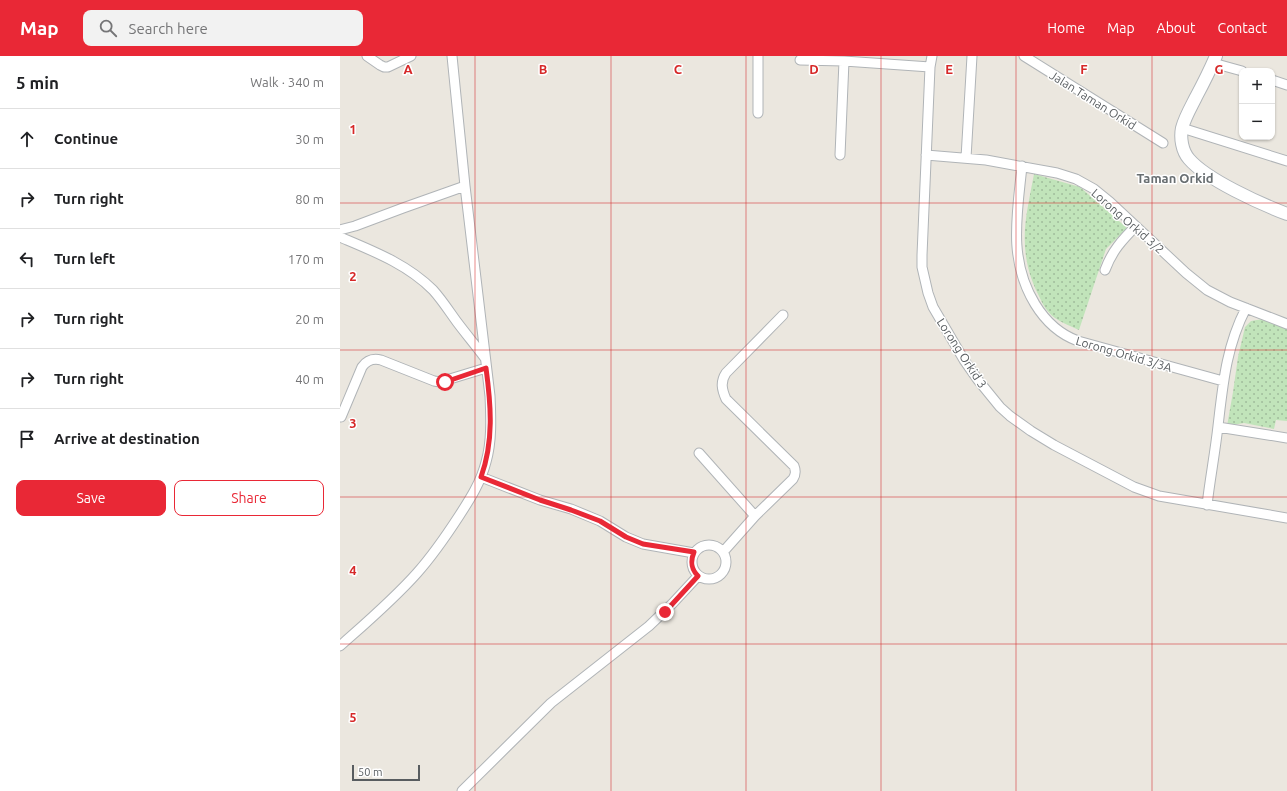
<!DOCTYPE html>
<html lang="en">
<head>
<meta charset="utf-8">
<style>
  :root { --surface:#fff; --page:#f2f2f2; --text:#202124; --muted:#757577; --line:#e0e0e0; --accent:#e92836 }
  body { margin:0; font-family:Ubuntu,sans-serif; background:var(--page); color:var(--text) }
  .controls { position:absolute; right:12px; top:12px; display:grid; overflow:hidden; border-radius:8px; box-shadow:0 1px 3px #0004 }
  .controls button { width:36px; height:36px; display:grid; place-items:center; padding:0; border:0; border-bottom:1px solid var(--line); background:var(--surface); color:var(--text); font:20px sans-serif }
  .scale { position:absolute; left:12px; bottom:10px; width:68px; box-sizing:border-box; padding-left:4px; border:2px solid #585d60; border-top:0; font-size:11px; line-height:14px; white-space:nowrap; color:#585d60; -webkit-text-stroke:3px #fff; paint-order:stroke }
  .stop { position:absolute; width:12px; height:12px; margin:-9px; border:3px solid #e92836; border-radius:50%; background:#fff }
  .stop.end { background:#e92836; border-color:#fff; box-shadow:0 1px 4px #0008 }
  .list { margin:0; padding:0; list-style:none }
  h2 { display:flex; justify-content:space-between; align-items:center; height:52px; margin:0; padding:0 16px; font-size:17px }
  h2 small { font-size:13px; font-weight:400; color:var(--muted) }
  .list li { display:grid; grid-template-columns:26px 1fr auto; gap:12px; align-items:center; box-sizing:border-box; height:60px; padding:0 16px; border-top:1px solid var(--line) }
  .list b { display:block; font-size:15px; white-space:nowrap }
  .list em { font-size:13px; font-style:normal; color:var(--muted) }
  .actions { display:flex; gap:8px; padding:12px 16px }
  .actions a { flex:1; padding:9px 0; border:1px solid var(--accent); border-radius:8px; text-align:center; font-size:14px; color:var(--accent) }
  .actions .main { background:var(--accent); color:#fff }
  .icon { flex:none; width:22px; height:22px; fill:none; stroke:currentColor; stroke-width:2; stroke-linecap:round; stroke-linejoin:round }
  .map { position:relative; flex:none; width:947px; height:735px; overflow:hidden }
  header { display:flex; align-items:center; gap:24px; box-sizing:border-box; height:56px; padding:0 20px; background:var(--accent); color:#fff }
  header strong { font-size:19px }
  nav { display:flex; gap:22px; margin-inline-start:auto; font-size:14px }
  .search { width:280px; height:36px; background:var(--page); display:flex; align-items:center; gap:10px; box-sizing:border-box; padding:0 14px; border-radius:8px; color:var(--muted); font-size:15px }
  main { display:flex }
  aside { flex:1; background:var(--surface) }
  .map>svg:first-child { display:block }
  .park { fill:url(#park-dots) }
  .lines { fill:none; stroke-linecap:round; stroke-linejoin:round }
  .minor-casing { stroke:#b0b4b7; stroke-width:11 }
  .secondary-casing { stroke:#b1b6ba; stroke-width:14 }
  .minor { stroke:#fff; stroke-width:9 }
  .secondary { stroke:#fff; stroke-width:12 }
  .route { stroke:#e92836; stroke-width:5 }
  .grid { fill:none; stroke:#d62828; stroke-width:1; stroke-opacity:0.55 }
  .labels { text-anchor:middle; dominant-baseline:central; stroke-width:3; stroke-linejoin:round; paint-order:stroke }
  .street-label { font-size:12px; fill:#585d60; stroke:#fff }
  .neighbourhood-label { font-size:13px; font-weight:bold; fill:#696f72; stroke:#fff }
  .grid-label { font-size:13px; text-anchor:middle; font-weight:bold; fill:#d62828; stroke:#fff; stroke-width:3; stroke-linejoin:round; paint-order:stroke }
</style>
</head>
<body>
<header>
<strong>Map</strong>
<div class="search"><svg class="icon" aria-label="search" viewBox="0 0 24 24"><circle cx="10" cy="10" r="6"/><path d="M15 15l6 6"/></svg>Search here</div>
<nav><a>Home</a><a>Map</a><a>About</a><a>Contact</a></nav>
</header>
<main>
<aside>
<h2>5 min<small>Walk · 340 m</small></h2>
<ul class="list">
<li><svg class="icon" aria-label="ahead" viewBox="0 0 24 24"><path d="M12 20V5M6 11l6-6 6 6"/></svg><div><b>Continue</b></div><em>30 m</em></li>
<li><svg class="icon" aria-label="right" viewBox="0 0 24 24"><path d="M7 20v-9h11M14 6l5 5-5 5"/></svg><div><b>Turn right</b></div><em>80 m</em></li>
<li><svg class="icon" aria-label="left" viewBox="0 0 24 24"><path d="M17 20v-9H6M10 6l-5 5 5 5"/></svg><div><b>Turn left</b></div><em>170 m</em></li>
<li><svg class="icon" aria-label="right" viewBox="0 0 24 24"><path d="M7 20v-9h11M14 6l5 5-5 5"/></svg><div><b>Turn right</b></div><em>20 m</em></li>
<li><svg class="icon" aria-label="right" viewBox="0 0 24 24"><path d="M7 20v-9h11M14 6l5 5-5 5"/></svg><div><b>Turn right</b></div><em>40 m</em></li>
<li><svg class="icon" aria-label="arrive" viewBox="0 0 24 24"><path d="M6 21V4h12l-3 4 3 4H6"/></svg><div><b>Arrive at destination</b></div></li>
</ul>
<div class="actions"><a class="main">Save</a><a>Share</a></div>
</aside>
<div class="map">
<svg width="947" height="735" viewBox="0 0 947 735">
  <defs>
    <pattern id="park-dots" width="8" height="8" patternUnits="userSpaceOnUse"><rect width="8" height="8" fill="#c1e4ba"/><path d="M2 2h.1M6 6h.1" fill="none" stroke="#a0bc9b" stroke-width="1.8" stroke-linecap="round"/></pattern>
  </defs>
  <rect width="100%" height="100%" fill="#ebe7df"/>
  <path class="park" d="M694,118L740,131L787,172L766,193L739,274C731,270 722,267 715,262C705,255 701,244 696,234C677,191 686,161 694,118Z
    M923,263L947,272V365L936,364L934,373L904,367L887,370L893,336L898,301L905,271L911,265Z"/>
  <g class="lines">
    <defs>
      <path id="minor" d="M27,0L40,9L44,11H48L71,0
        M592,0L590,11L582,199V211L588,237L593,251L624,304L638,324L660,351L670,360L691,375L714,389L794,431L819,440L947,462
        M684,0L823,87
        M460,4L504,5L590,11
        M873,7L902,15
        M932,24L947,29
        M418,57V0
        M842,72L947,105
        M500,99L504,5
        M586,99L646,104L717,117L736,123L754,133L770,146L846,217L867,234L890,246L947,268
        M626,102L632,0
        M682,110C677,159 668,204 695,248C706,266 719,278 738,285L883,325
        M0,174L15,170L63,152L125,130
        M0,181C33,195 67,208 93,234C102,244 109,255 117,266C126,278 136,290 145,302
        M765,214C772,195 782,184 796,170
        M1,361L22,311C27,304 33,302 41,304L94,325L100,326L146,312
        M878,371L947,382
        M359,397L415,460
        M141,421L200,444L231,453L260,465L286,481L303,488L354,497
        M867,449C870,423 875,397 878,370C883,328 886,291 906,252
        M352 506a17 17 0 1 1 34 0a17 17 0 1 1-34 0Z
        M383,496L415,460L453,423C456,418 456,415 454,410L386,343C382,334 380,326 386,317L443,259
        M0,590C27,566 54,543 77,517C93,499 106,480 119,460C130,443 141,426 146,406C152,385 151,362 150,340L125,130L112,0
        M122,735L211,647L309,570L332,548L358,520"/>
      <path id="secondary" d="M876,0C870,14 863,28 856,41C851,51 845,61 842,72C840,82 842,95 849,103C867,124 921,148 947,158"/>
    </defs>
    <use href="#minor" class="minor-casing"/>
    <use href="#secondary" class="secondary-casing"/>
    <use href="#minor" class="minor"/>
    <use href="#secondary" class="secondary"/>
  </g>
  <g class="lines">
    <path class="route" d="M105,326L146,312C151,349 154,385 141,421L200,444L231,454L260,465L286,481L303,488L354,496C350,506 351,513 358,520L325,556"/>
  </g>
  <path class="grid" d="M135,0V735M271,0V735M406,0V735M541,0V735M676,0V735M812,0V735M0,147H947M0,294H947M0,441H947M0,588H947"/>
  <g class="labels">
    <g class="street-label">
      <text transform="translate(753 44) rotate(32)">Jalan Taman Orkid</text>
      <text transform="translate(788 165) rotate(41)">Lorong Orkid 3/2</text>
      <text transform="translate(622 297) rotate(57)">Lorong Orkid 3</text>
      <text transform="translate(784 298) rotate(16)">Lorong Orkid 3/3A</text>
    </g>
    <g class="neighbourhood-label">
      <text x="835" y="122">Taman Orkid</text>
    </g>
  </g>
  <g class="grid-label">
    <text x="68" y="18">A</text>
    <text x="203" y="18">B</text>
    <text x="338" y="18">C</text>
    <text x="474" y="18">D</text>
    <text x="609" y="18">E</text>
    <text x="744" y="18">F</text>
    <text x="879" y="18">G</text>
    <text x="13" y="78">1</text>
    <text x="13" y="225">2</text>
    <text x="13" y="372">3</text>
    <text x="13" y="519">4</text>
    <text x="13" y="666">5</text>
  </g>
</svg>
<div class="controls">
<button>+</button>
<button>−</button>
</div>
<div class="scale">50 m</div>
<div class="stop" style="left:105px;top:326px"></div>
<div class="stop end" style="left:325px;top:556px"></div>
</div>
</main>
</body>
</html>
